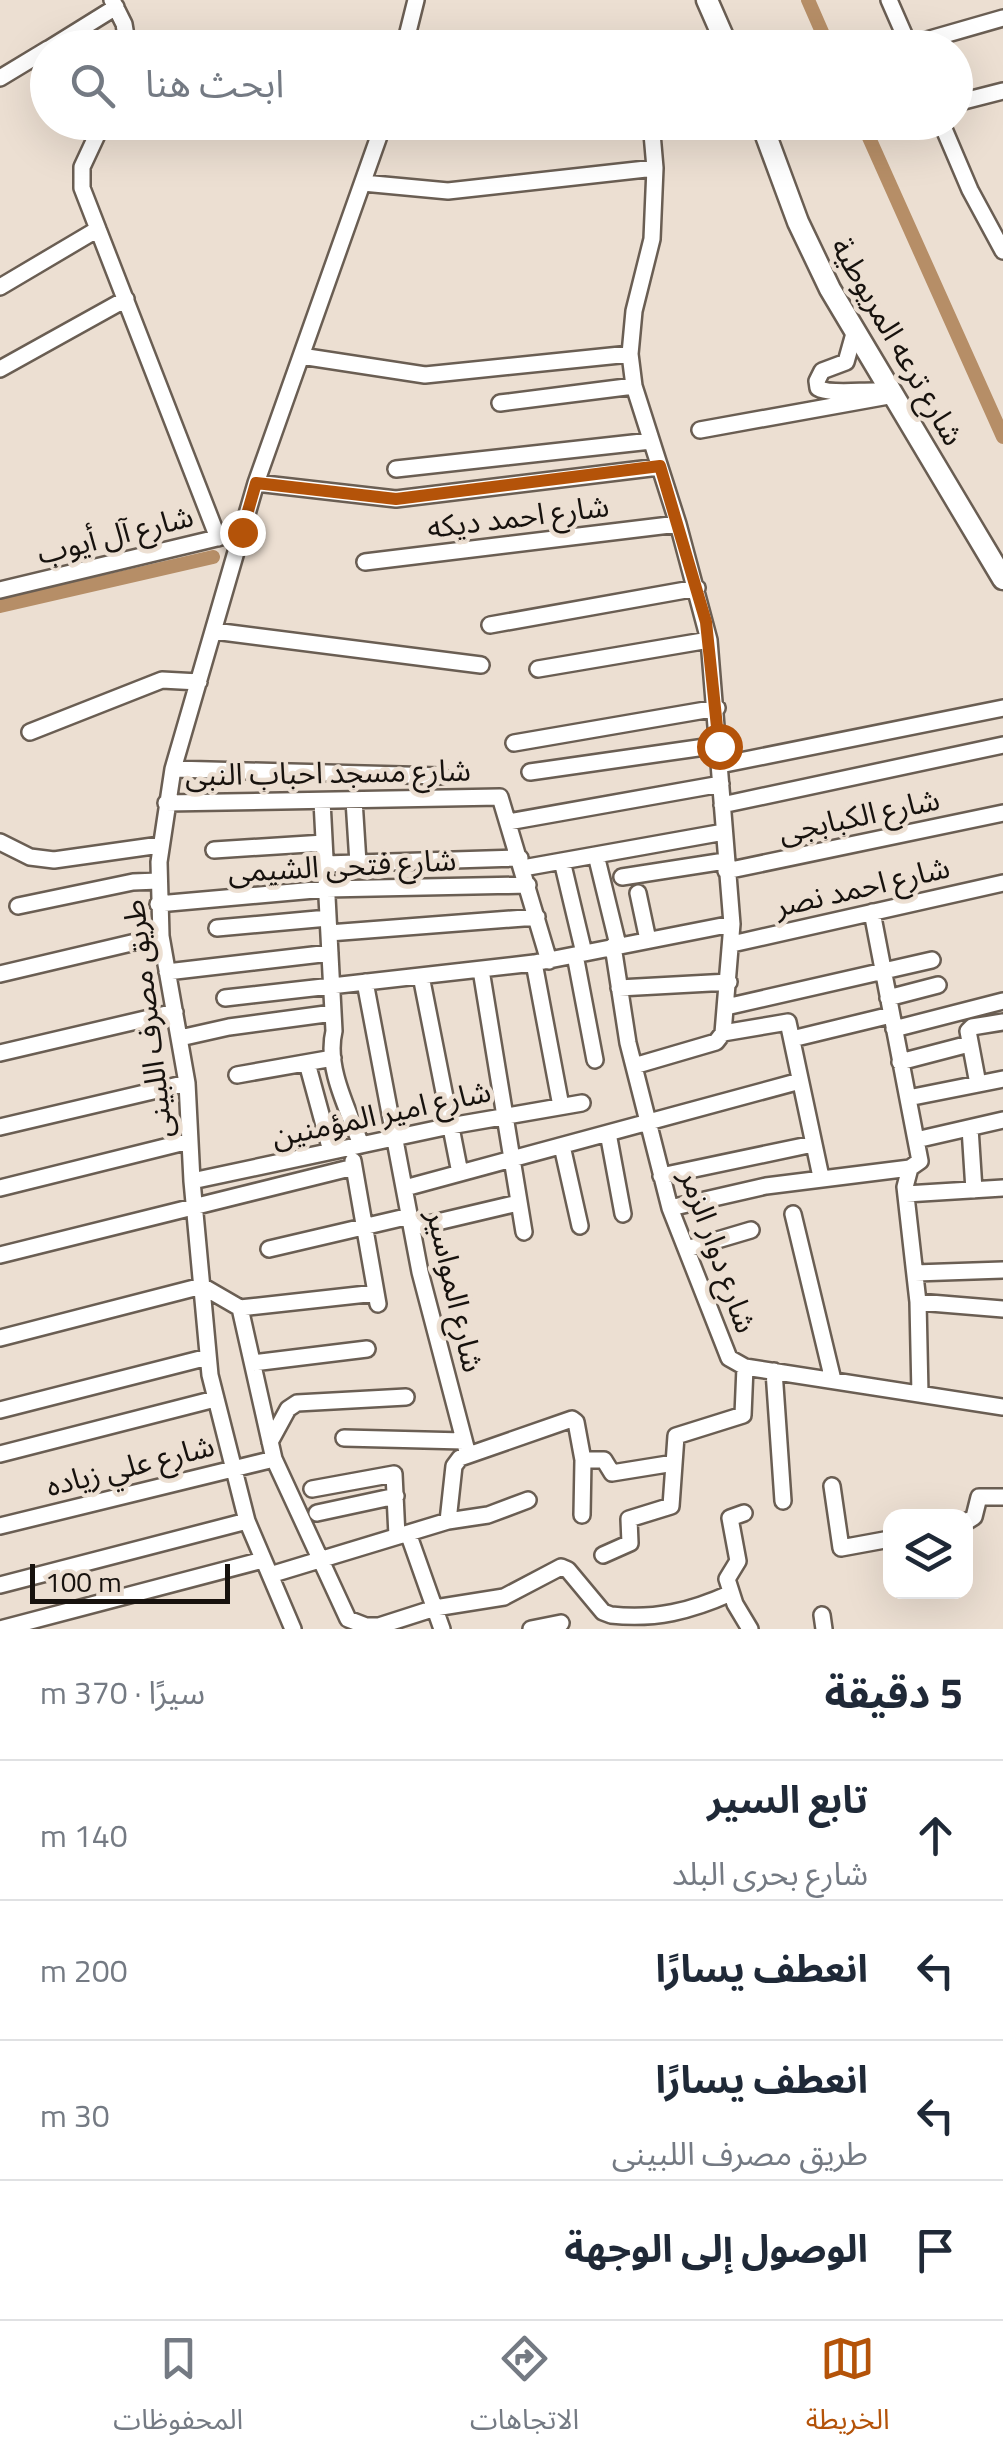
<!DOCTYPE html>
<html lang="ar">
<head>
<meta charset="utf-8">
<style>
  :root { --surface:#fff; --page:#f6f6f7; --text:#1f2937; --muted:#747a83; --line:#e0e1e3; --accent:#b45309 }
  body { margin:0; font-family:"Titillium Web","Noto Sans Arabic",sans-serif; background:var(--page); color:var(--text); direction:rtl }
  .controls { position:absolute; right:30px; bottom:30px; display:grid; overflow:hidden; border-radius:20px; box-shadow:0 10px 40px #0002 }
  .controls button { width:90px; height:90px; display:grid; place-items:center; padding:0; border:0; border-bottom:2px solid var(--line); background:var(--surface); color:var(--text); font:50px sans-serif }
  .scale { position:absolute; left:30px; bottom:25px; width:200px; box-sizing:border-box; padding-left:10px; border:5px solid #17120e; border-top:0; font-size:28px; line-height:35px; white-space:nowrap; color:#17120e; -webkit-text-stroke:8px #ecdfd2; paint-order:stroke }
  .stop { position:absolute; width:30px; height:30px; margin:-22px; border:8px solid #b45309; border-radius:50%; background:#fff }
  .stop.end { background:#b45309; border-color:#fff; box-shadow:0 2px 10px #0008 }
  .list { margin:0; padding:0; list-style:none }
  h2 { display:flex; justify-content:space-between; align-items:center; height:130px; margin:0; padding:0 40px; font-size:42px }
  h2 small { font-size:32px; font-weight:400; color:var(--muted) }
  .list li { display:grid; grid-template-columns:65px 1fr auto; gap:30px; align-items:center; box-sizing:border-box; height:140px; padding:0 40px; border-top:2px solid var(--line) }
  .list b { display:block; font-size:38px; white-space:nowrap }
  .list p { margin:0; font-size:32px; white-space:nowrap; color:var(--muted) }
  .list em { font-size:32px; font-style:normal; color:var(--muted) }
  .icon { flex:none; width:55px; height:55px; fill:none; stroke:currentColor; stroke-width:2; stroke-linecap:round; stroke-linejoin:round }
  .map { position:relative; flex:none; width:1003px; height:1629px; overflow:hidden; direction:ltr }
  .search { position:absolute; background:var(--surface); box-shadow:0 10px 40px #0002; left:30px; right:30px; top:30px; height:110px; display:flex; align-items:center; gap:25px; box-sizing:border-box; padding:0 35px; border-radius:55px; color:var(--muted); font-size:38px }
  .sheet { height:690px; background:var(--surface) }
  nav { display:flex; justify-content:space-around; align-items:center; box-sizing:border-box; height:140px; border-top:2px solid var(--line); background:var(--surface); font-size:28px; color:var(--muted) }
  nav a { display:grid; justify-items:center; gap:5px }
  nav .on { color:var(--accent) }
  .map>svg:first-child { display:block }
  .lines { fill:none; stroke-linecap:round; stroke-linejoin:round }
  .canal { stroke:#b68e67; stroke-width:14 }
  .minor-casing { stroke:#6a5e53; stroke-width:20 }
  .major-casing { stroke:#6a5e53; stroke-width:25 }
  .minor { stroke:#fff; stroke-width:15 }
  .major { stroke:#fff; stroke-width:20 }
  .route { stroke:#b45309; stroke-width:12 }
  .labels { text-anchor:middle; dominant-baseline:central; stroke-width:9; stroke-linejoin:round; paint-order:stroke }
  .street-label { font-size:30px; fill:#17120e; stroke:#ecdfd2 }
</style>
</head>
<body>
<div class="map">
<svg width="1003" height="1629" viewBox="0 0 1003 1629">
  <rect width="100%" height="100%" fill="#ecdfd2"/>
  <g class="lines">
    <path class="canal" d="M808,0L829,48
      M862,122L1003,437
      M0,606L213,557"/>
    <defs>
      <path id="minor" d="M112,0L124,24L128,48
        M889,0L910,48
        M909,45L1003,18
        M50,48L116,7
        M404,48L416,0
        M0,78L48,49
        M956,103L1003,91
        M103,122L82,167V188L218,538
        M651,122L655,168L652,239L634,311L630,354L634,386L678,524L709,640L732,924L723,1033
        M941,122L970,190L1003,251
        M383,128L477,122
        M363,183L448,191L655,168
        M0,287L98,229
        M855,330L846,362L822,371L817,381L818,388C829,395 864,390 880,391
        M301,356L425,375L630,354
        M0,369L126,299
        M500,403L634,386
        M700,430L894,395
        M396,469L651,441
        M256,483L396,499L659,467
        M365,562L678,524
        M0,590L242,532
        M490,625L697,588
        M214,631L481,665
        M538,669L709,640
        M30,732L162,680L199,682
        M514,743L717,708
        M720,765L1003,708
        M173,769L441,776
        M530,772L719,745
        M354,800L358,863
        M322,801L334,1031C325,1068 349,1111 361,1145
        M166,803L500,797L549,961
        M722,805L1003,745
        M508,822L721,784
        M0,842L30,857L54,860L160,845
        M214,850L324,843
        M596,855L618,945
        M562,861L584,953
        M325,864L520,858
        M523,868L724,832
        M726,871L1003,813
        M622,877L725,861
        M638,893L648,940
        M158,904L326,889L528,885
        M18,906L133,882L158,881
        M872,912L920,1161L910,1168L905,1187L918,1302L920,1394
        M217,928L328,918
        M329,933L537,917
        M732,944L1003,883
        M613,946L628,1043L670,1208L729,1358L745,1367L1003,1407
        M575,955L595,1060
        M534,963L561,1106
        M481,970L524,1232
        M167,972L330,953
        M0,974L161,936
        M421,976L460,1173
        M365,982L420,1272L468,1455
        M619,988L729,982
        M225,998L534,963L732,924
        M888,998L938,985
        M726,1007L932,960
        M894,1029L1003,1001
        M180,1038L229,1027L333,1013
        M792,1039L891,1015
        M0,1053L175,1012
        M900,1062L969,1044
        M307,1063L331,1151
        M634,1066L716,1042L723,1033L788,1022L821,1177
        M237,1075L333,1058
        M978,1084L968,1031L972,1027L1003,1022
        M908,1098L1003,1079
        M0,1127L187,1083
        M970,1128L974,1190
        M608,1133L623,1214
        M916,1140L1003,1120
        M562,1146L580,1226
        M353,1161L378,1304
        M661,1176L813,1144
        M192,1181L450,1126L582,1103
        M0,1188L189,1141
        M405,1188L800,1081
        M906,1194L1003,1188
        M670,1208L766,1186L910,1168
        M793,1214L833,1380
        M412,1228L518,1203
        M269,1249L410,1216
        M687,1249L751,1230
        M0,1255L354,1167
        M915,1273L1003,1270
        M918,1302L1003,1309
        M240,1308L376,1293
        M0,1338L202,1286L240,1308L274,1459L348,1619L366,1626H379L435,1608L504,1597L561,1567L568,1570L603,1612L611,1615C655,1620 691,1611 731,1593
        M253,1363L367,1349
        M774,1371L783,1501
        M0,1410L208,1357
        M344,1438L464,1441
        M270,1442L288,1409L297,1403L406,1397
        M0,1454L215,1399
        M583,1460H604L612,1473L674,1463
        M832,1486L841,1548L890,1539
        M312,1489L394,1474L397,1536
        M317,1513L396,1496
        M744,1513L730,1518L738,1561L727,1579L735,1604L750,1629
        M448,1521L454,1466L460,1458L572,1419L576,1422L583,1460L582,1515
        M966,1522L974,1517L979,1497H1003
        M0,1526L274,1459
        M408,1533L442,1629
        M603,1555L630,1543L629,1519L671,1506L676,1436L743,1415L745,1367
        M270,1575L448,1521L488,1515L528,1500
        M0,1585L247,1521
        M822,1615L824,1629
        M0,1629L263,1560
        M293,1629L247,1521L210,1375L192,1181L187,1083L161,936L159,862L173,769L256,483L384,122
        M531,1629L561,1623"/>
      <path id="major" d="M707,0L728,48
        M761,122L798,222L830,289L1003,579"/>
    </defs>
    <use href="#minor" class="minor-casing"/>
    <use href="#major" class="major-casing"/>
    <use href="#minor" class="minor"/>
    <use href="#major" class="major"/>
  </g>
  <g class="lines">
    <path class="route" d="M242,532L256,483L396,499L660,466L706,622L719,746"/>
  </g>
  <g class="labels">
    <g class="street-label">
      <text transform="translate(898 341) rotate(60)">شارع ترعه المريوطية</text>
      <text transform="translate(518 516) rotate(-7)">شارع احمد ديكه</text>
      <text transform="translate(115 534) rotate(-14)">شارع آل أيوب</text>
      <text transform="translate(328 772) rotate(-1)">شارع مسجد احباب النبى</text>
      <text transform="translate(859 815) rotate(-12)">شارع الكبابجى</text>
      <text transform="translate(342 865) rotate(-3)">شارع فتحى الشيمى</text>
      <text transform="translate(862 886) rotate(-13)">شارع احمد نصر</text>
      <text transform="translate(147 1019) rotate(-97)">طريق مصرف اللبينى</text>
      <text transform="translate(381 1113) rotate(-12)">شارع امير المؤمنين</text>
      <text transform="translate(719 1251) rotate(70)">شارع دوار الزمر</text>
      <text transform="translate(456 1291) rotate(77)">شارع المواسير</text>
      <text transform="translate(130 1465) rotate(-14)">شارع علي زياده</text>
    </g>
  </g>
</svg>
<div class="controls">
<button><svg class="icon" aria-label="layers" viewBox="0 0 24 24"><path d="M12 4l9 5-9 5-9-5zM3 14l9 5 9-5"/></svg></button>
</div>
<div class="scale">100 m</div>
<div class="stop" style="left:719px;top:746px"></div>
<div class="stop end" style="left:242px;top:532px"></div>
<div class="search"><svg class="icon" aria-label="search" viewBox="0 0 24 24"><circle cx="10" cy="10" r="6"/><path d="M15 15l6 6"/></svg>ابحث هنا</div>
</div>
<section class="sheet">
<h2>5 دقيقة<small>سيرًا · 370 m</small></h2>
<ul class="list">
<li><svg class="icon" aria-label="ahead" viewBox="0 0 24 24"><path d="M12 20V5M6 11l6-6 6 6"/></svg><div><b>تابع السير</b><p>شارع بحرى البلد</p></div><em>140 m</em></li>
<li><svg class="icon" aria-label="left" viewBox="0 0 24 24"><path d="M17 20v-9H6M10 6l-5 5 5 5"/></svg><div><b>انعطف يسارًا</b></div><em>200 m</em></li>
<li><svg class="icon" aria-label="left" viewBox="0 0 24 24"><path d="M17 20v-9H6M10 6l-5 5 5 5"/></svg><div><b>انعطف يسارًا</b><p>طريق مصرف اللبينى</p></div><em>30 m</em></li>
<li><svg class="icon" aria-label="arrive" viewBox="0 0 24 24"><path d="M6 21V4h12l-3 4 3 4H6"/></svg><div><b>الوصول إلى الوجهة</b></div></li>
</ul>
</section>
<nav>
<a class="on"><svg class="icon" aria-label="map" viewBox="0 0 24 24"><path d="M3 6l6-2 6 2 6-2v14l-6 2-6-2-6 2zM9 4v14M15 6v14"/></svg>الخريطة</a>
<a><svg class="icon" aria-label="directions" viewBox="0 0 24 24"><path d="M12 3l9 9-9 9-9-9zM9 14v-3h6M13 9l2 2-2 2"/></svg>الاتجاهات</a>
<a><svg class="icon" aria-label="saved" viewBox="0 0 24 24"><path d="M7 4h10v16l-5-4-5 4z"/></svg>المحفوظات</a>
</nav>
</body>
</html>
